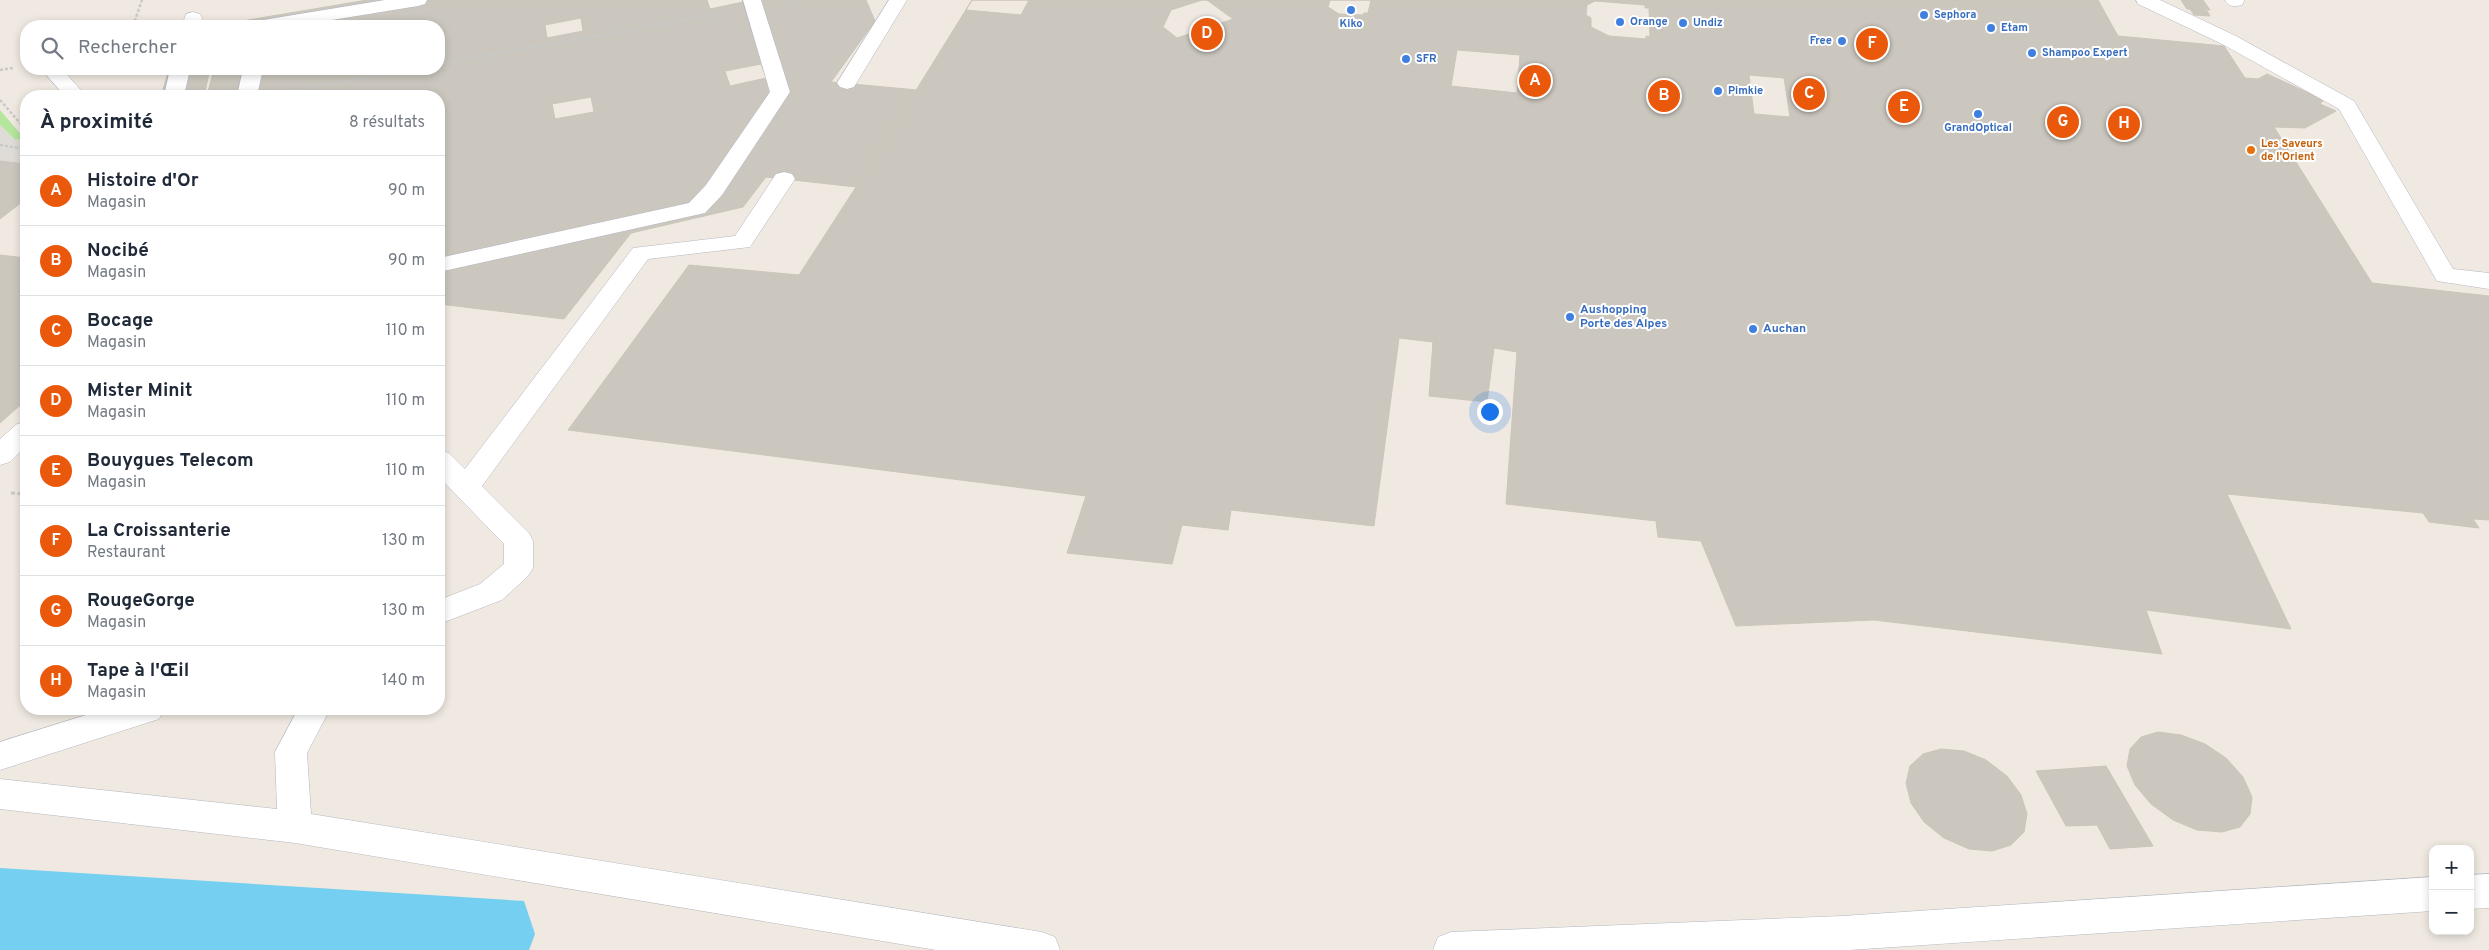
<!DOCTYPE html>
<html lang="fr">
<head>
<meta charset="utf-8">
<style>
  :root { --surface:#fff; --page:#f6f6f7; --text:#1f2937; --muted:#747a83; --line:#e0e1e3; --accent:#ea580c }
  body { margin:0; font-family:Overpass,sans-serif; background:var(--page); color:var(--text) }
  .controls { position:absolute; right:15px; bottom:15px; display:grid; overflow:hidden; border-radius:10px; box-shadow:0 2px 8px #0003 }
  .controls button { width:45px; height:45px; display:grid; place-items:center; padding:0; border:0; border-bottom:1px solid var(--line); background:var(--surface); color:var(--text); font:25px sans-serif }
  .you { position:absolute; left:1489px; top:411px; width:18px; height:18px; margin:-12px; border:4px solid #fff; border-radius:50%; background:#1a73e8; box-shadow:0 0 0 8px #1a73e833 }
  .badge { display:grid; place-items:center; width:32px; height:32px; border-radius:50%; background:var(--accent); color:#fff; font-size:16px; font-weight:700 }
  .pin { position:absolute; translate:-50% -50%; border:2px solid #fff; box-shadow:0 1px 5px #0006 }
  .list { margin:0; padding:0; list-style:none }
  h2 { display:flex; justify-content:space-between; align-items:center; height:65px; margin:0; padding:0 20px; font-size:21px }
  h2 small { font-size:16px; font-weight:400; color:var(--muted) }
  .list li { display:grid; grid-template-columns:32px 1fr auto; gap:15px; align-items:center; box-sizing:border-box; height:70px; padding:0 20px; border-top:1px solid var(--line) }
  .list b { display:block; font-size:19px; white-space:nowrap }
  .list p { margin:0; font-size:16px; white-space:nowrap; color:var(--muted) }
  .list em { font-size:16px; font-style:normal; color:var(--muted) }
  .icon { flex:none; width:28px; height:28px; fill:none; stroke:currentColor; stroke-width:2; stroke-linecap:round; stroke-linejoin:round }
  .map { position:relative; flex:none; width:2489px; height:950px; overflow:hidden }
  .search { position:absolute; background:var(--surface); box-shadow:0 2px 8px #0003; left:20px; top:20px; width:425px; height:55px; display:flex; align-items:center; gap:12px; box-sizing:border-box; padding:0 18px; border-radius:20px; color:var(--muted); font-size:19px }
  .panel { position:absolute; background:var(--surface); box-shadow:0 2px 8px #0003; left:20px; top:90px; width:425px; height:625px; border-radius:20px }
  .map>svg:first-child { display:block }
  .green { fill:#b6e59e }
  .plaza { fill:#dfdcd8 }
  .water { fill:#75cff0 }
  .building { fill:#cbc7bf; stroke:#cbc5ba; fill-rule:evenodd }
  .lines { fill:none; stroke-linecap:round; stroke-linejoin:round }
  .lane-casing { stroke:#b4b7c1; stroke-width:1 }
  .path-far1 { stroke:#c9c9c9; stroke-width:2.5; stroke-dasharray:3 2; stroke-linecap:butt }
  .path { stroke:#c9c9c9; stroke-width:3; stroke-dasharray:4 2.5; stroke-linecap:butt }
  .lane { fill:#fff; fill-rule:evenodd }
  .shop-dot { fill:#3f7fe0; stroke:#fff; stroke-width:2 }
  .food-dot { fill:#e8710a; stroke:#fff; stroke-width:2 }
  .labels { text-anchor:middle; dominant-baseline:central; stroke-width:4; stroke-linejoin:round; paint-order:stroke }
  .far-shop-label { font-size:11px; font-weight:bold; fill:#366cbe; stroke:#fff; text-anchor:start }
  .far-food-label { font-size:11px; font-weight:bold; fill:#c56008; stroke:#fff; text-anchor:start }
  .shop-label { font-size:12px; font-weight:bold; fill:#366cbe; stroke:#fff; text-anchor:start }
</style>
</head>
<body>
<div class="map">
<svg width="2489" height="950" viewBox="0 0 2489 950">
  <rect width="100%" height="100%" fill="#efe9e1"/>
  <path class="green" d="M0,110L25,139L15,140L0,125Z"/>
  <path class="plaza" d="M0,125L15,140L26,138V164L0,161Z"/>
  <path class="water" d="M0,868L524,901L535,934L529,950H0Z"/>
  <path class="building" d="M367,0H707L710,9L743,2L742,0H866L875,21L831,82L917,90L856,187L766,177L743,207L631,233L564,319L439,304V96H207L214,69H439V26H224L225,24ZM581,18L583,31L547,38L545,25ZM761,64L766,78L730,86L725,71ZM591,97L594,112L555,119L552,104Z
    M972,0H2098L2118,36L2224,46L2245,78L2258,79L2267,74L2324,100L2320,104L2336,111L2305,128L2274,127L2372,283L2489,296V520L2473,519L2479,528L2429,522L2423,513L2227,494L2291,629L2146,610L2162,654L1874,620L1736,626L1701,541L1658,537L1656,521L1506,504L1517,352L1494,348L1487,402L1429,396L1433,342L1399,338L1374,526L1231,510L1228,530L1182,525L1172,564L1067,553L1086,496L568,430L689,265L799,275L856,187Z
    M972,0H1029L1021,15L966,10Z
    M1202,0H1207L1233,19L1177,38L1163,27L1171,10Z
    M1330,0H1371L1368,13H1364L1363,15L1339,14L1328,7Z
    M2181,0H2203L2210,10L2187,9Z
    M1595,1L1645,5V8H1649L1650,37L1646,36V39L1609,36L1591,27V18L1586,15L1587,5Z
    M2190,9L2207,11L2210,16L2194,15Z
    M1457,50L1520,55L1517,93L1451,86Z
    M169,69H210L204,96H161Z
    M1749,75L1784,78L1790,117L1754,114Z
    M0,161L26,164V199L0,219Z
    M0,255L26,258V400L0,423Z
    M2158,732L2181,735L2205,744L2226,758L2243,777L2252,797L2250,814L2240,827L2222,832L2197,830L2173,820L2151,804L2135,785L2127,766L2130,749L2141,737Z
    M1941,749L1964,751L1986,760L2007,776L2021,795L2027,814L2024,832L2011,845L1992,851L1969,849L1944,838L1924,822L1911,803L1906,783L1910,766L1923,754Z
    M2106,766L2153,846L2110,849L2097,825L2066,826L2036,771Z"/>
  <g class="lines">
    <defs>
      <path id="lane" d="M385,0H427L425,4L418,6L295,26H254L256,22L263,20Z
        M743,0H761L790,92L722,195L705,213L439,272V258L689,203L706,185L770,92Z
        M889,0H907L854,87L847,89L840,87L837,83Z
        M2136,0H2160L2236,36L2354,101L2453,269L2489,273V289L2437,281L2339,109L2222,44L2138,4Z
        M2225,0H2244V1L2242,5C2234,7 2229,7 2225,0Z
        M193,12L200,14L202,18L200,26H182L186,14Z
        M41,69H62L86,96H65Z
        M170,69H190L184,96H164Z
        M243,69H263L257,96H237Z
        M784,172L792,174L795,179L750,247L648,259L482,486L529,533L533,541V568L528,576L502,600L439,624V600L480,584L504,564V544L439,477V450L449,453L465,469L633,248L735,236L776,174Z
        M26,422V446L10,462L0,465V439L17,424Z
        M105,709H164L159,719L0,770V742Z
        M298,709H330L307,753L311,814L1042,932L1055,937L1060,950H936L295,843L0,809V779L277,809L275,752Z
        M2489,874V908L2470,909V875Z
        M2433,877V911L1849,950H1433L1438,937L1451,932L1842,916Z"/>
    </defs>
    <use href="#lane" class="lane-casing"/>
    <path class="path-far1" d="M789,2L798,0
      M133,26L142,0
      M439,64L719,14
      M0,70L13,68
      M285,92L415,69
      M0,100L26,130
      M0,145L18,148L26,144"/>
    <path class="path" d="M11,493L26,494"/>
    <use href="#lane" class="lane"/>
  </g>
  <g class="shop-dot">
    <circle cx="1351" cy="10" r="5"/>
    <circle cx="1924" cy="15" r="5"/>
    <circle cx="1620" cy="22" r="5"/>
    <circle cx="1683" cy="23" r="5"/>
    <circle cx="1991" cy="28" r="5"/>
    <circle cx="1842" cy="41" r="5"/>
    <circle cx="2032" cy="53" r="5"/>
    <circle cx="1406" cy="59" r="5"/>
    <circle cx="1718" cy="91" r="5"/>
    <circle cx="1978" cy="114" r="5"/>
    <circle cx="1570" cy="317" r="5"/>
    <circle cx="1753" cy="329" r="5"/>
  </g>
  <circle class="food-dot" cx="2251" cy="150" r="5"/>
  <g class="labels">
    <g class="far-shop-label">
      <text x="1934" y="15">Sephora</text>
      <text x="1630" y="22">Orange</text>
      <text x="1693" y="23">Undiz</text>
      <text x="1351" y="24" text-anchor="middle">Kiko</text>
      <text x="2001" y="28">Etam</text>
      <text x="1832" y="41" text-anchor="end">Free</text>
      <text x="2042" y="53">Shampoo Expert</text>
      <text x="1416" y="59">SFR</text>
      <text x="1728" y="91">Pimkie</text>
      <text x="1978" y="128" text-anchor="middle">GrandOptical</text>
    </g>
    <g class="far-food-label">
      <text x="2261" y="144">Les Saveurs<tspan x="2261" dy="13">de l'Orient</tspan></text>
    </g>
    <g class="shop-label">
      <text x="1580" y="310">Aushopping<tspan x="1580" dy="14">Porte des Alpes</tspan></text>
      <text x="1763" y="329">Auchan</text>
    </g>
  </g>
</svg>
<div class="controls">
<button>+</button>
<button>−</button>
</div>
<div class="you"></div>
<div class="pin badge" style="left:1535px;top:81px">A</div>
<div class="pin badge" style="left:1664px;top:96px">B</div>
<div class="pin badge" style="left:1809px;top:94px">C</div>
<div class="pin badge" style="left:1207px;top:34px">D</div>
<div class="pin badge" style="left:1904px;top:107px">E</div>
<div class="pin badge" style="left:1872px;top:44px">F</div>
<div class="pin badge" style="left:2063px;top:122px">G</div>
<div class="pin badge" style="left:2124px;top:124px">H</div>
<div class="search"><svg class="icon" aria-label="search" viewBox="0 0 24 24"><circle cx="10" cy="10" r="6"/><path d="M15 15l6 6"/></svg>Rechercher</div>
<section class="panel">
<h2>À proximité<small>8 résultats</small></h2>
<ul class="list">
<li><span class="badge">A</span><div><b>Histoire d'Or</b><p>Magasin</p></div><em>90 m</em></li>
<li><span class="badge">B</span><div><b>Nocibé</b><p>Magasin</p></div><em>90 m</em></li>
<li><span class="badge">C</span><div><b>Bocage</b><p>Magasin</p></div><em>110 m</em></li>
<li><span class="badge">D</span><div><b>Mister Minit</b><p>Magasin</p></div><em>110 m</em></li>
<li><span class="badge">E</span><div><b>Bouygues Telecom</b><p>Magasin</p></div><em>110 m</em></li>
<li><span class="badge">F</span><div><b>La Croissanterie</b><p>Restaurant</p></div><em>130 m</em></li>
<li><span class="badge">G</span><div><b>RougeGorge</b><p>Magasin</p></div><em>130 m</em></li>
<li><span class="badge">H</span><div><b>Tape à l'Œil</b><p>Magasin</p></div><em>140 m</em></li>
</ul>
</section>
</div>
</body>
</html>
